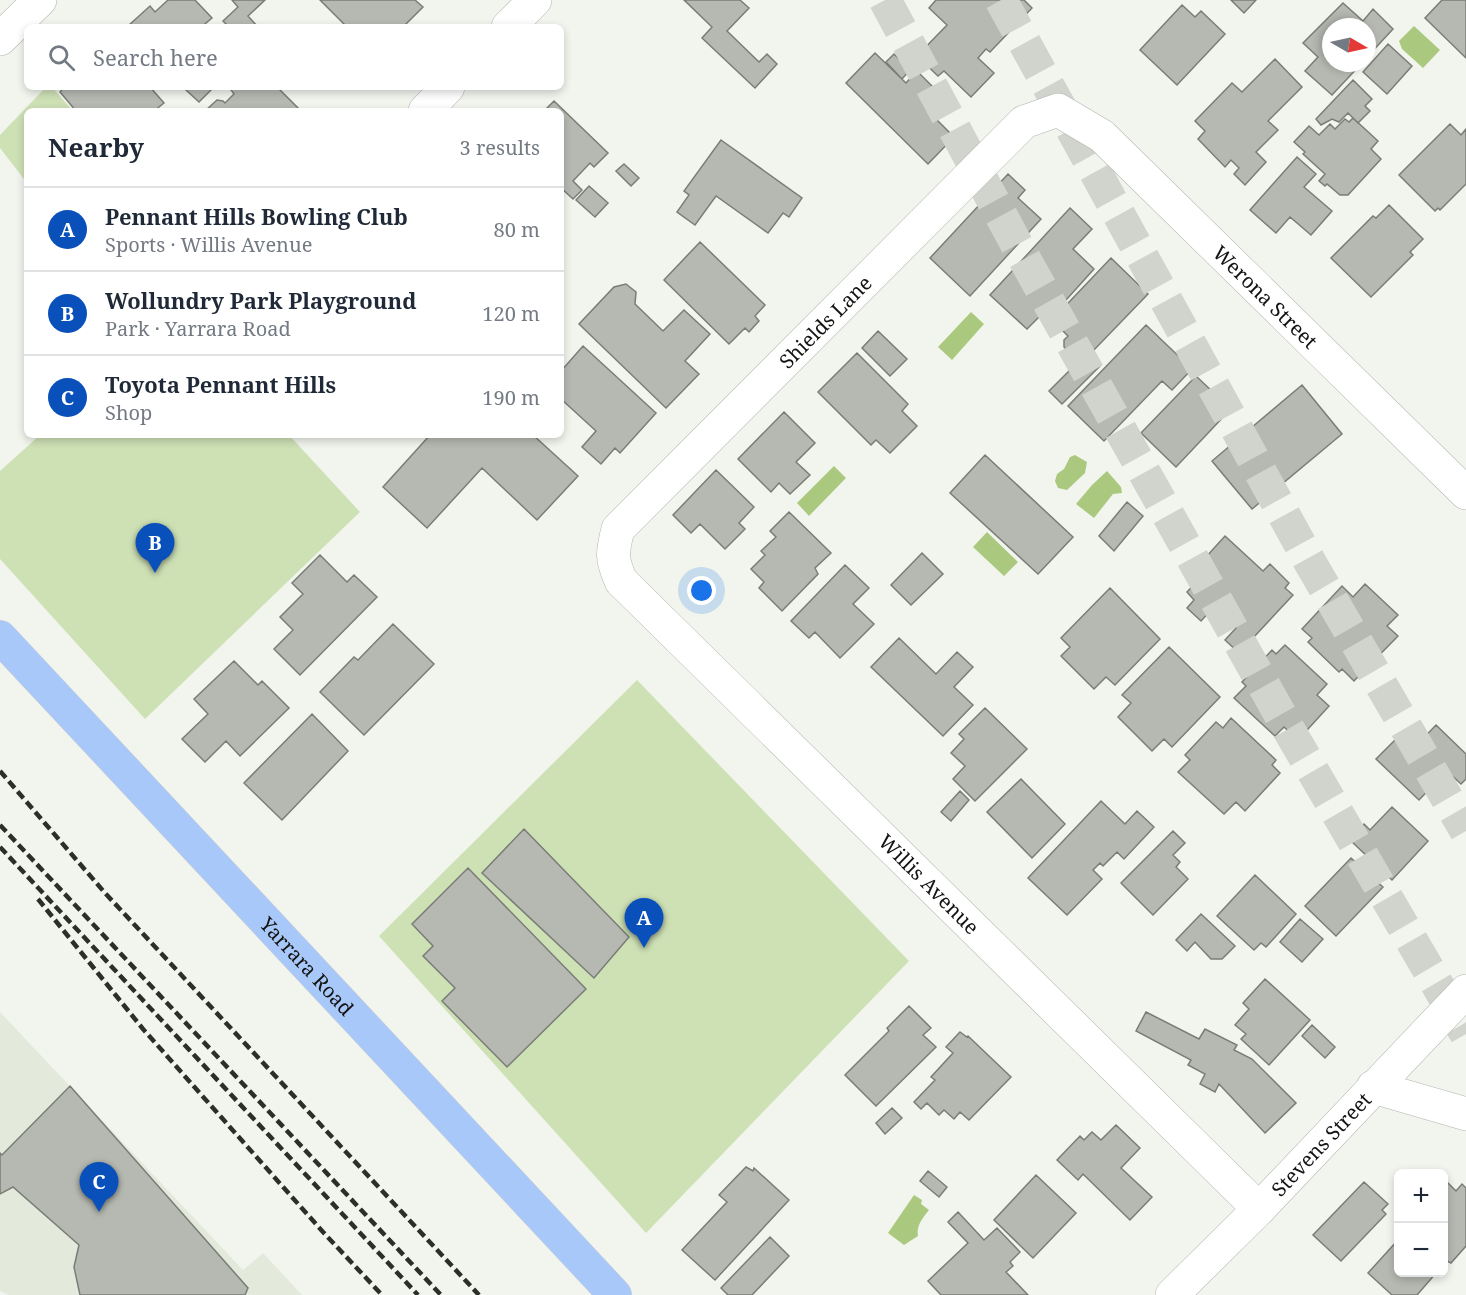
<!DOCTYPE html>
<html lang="en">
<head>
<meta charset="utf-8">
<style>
  :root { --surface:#fff; --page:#f6f6f7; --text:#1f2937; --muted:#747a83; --line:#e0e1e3; --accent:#0a50bb }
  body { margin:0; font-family:"Noto Serif",serif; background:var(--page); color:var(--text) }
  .controls { position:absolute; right:18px; bottom:18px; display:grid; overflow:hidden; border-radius:9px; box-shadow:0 3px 9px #0003 }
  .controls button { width:54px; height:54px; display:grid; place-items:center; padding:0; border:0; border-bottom:2px solid var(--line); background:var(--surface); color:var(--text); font:30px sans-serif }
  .compass { position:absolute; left:1322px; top:18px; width:54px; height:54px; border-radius:50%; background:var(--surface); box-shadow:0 3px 9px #0003; rotate:99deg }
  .you { position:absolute; left:702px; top:591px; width:21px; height:21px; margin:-15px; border:4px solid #fff; border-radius:50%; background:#1a73e8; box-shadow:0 0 0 9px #1a73e833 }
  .badge { display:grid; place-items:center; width:39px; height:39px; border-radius:50%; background:var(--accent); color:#fff; font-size:20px; font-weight:700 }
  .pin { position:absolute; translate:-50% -50px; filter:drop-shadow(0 2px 3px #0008) }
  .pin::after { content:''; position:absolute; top:32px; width:21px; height:18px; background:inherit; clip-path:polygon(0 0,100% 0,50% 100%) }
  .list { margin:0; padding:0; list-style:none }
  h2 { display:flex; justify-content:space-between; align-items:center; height:78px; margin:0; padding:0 24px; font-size:26px }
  h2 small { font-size:20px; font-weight:400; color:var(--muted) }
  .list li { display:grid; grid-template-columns:39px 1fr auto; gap:18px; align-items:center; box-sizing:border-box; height:84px; padding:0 24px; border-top:2px solid var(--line) }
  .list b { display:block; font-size:22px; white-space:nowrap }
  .list p { margin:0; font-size:20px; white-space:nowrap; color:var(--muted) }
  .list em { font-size:20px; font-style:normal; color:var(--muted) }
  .icon { flex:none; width:33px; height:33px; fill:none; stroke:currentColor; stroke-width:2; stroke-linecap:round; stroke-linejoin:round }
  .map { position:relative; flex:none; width:1466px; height:1295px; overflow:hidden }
  .search { position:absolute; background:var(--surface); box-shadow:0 3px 9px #0003; left:24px; top:24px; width:540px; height:66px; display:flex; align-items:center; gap:15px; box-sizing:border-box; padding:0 21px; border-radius:9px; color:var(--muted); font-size:22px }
  .panel { position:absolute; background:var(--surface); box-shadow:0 3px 9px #0003; left:24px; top:108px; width:540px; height:330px; border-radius:9px }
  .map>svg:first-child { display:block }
  .built { fill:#e3e9db }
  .green { fill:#cee1b5 }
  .water { fill:#aac97e }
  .building { fill:#b6b9b2; stroke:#7a7d77; stroke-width:1.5 }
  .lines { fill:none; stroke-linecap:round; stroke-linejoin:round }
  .highway-tunnel { stroke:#d1d3cd; stroke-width:33; stroke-dasharray:33 16; stroke-linecap:butt }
  .minor-casing { stroke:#b2b5af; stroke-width:34 }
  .major-casing { stroke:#d0d0cf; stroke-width:34 }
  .minor { stroke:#fff; stroke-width:33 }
  .major { stroke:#a9c8fa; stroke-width:33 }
  .rail { stroke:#2c2e2a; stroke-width:4.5; stroke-dasharray:9 4.5; stroke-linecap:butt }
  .labels { text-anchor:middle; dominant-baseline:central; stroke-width:5; stroke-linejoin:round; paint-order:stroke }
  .street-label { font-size:20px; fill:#131411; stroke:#fff }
</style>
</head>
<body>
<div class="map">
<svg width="1466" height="1295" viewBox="0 0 1466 1295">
  <rect width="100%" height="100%" fill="#f2f5ee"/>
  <path class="built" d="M0,1012L243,1270L263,1253L302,1295H9L0,1291Z"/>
  <path class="green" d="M46,87H52L73,111H27V183L0,148V135Z
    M40,435H289L360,512L145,719L0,559V471Z
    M637,680L909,961L646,1233L379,936Z"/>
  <path class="water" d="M1414,26L1440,50L1423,68L1402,49L1399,41Z
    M971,312L984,324L952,360L938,347Z
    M1075,455L1087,462L1085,473L1067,490L1058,488L1055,481L1057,474L1064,469L1070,457Z
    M834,466L846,478L809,516L797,503Z
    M1107,471L1121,487L1122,493L1113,494L1094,518L1076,504L1092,485Z
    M987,532L1018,562L1004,576L973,547Z
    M914,1195L922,1200L921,1204L929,1210C922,1219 916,1226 918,1236L904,1245L888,1233Z"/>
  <path class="building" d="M168,0H195L212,18L205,24L207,27L128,26L150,6L155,12Z
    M232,0H265L248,16L258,27H229L223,21L238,7Z
    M320,0H415L423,7L403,27H347Z
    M684,0H740L749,8L727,31L759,62L767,54L777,64L755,88L702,38L712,27Z
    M936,0H1024L1032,8L990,52L986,49L978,58L994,73L971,97L944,71L938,76L917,56L947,25L929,8Z
    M1231,0H1256L1244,13Z
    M1442,0H1466V58L1425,18Z
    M1343,3L1363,21L1373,9L1393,29L1367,57V27H1331V63H1362L1332,95L1305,71L1318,57L1303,43Z
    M1182,5L1195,17L1201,11L1225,34L1177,85L1140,50Z
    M1388,44L1412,66L1387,94L1363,72Z
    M875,53L906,83L917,71L940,94L926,109L954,137L928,164L846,83Z
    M894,54L910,70L902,79L886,62Z
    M1275,59L1302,87L1268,121L1278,130L1256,152L1266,162L1245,185L1234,174L1239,168L1231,160L1225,167L1198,139L1205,131L1195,121L1232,83L1242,92Z
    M1353,80L1372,99L1365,106L1370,111L1358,123L1348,113L1339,122L1332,119L1321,125L1316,119Z
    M64,87H150L164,103L154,111H76L60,92Z
    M186,87H210L212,89L199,102L185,89Z
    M235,87H277L298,108L294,111H205L217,100L223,101L225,103L234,94L231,90Z
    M554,101L608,153L594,167L590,163L573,181L582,190L573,199L561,188V111H544Z
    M1353,118L1378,141L1371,149L1381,159L1348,195H1340L1327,184L1325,186L1319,181L1325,174L1303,154L1305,152L1294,142L1309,126L1319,135L1330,124L1335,129L1345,119L1349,122Z
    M1450,124L1461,135L1466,129V184L1440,210L1438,208L1435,211L1399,175Z
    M721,140L802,198L789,217L783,213L768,233L716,196L695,225L677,212L689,195L684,191Z
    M1297,157L1316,174L1304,187L1332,211L1311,235L1290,217L1276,233L1250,210Z
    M624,164L639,178L631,186L616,171Z
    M1008,174L1025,190L1018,198L1041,219L970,296L930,258Z
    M589,186L608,203L595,217L576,200Z
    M1389,205L1423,239L1410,252L1413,255L1371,297L1331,258L1373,216L1376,218Z
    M1070,208L1092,229L1073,249L1094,269L1048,320L1042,314L1027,329L990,295Z
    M700,242L765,305L755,316L759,321L749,332L745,328L729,344L664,280Z
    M1111,258L1148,294L1093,351L1089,347L1081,355L1074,357L1064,347V340L1068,336L1052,320Z
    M626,284L636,292L635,304L663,331L684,310L710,334L685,361L699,374L666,408L579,324L614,287Z
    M1146,325L1192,369L1172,390L1162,381L1104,441L1068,406Z
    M878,331L907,359L890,376L862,348Z
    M583,346L656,413L620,453L615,448L601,464L582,447L596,431L561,399V371Z
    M857,353L908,404L902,411L917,426L890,453L876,440L871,445L818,392Z
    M1087,353L1100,366L1062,404L1049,391Z
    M1196,376L1216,395L1211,400L1226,414L1176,467L1141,433Z
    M1302,385L1342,434L1252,509L1212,461Z
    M784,412L815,443L796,462L810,475L790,494L779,483L771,492L738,459Z
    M430,435H533L578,476L537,520L482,468L427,528L383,487Z
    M985,455L1073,537L1038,574L950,493Z
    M716,470L754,507L739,523L745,529L725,549L700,524L691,533L673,515Z
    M1127,502L1143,516L1114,551L1099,536Z
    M789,512L831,553L815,568L818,574L782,611L759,588L764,582L751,569L765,555L761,551L776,537L770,531Z
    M1225,536L1263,571L1270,564L1289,583L1285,588L1293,595L1239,653L1225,640L1236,628L1214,607L1201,621L1187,608L1194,600L1187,592L1213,564L1206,557Z
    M922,553L943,574L911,605L891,585Z
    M320,555L347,582L354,575L377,597L300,675L274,649L293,630L280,617L303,594L292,583Z
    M845,565L869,588L853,604L874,624L840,658L815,632L809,638L791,621Z
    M1365,584L1398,615L1387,626L1398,636L1354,681L1342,669L1339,672L1308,642L1312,638L1302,629L1342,586L1353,597Z
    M1110,588L1160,639L1115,685L1106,677L1094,689L1061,656L1070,647L1061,638Z
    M393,624L434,664L364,735L320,692L354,657L358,660Z
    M899,638L936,674L957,652L973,667L954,687L973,705L943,736L871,667Z
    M1285,645L1327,684L1317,695L1329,706L1298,740L1284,727L1275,736L1234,698L1246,686L1242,682L1272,650L1276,654Z
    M1169,647L1220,697L1172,747L1164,739L1152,751L1118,717L1131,703L1122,695Z
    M234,661L258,685L262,681L289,708L240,756L226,741L205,762L182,739L208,714L194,699Z
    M985,708L1027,749L975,801L953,779L965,766L951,753L964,739L959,734Z
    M312,714L348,751L282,820L244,783Z
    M1231,718L1276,760L1272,765L1280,773L1245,811L1236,802L1224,814L1178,772L1190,760L1185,755L1216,722L1223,728Z
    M1436,725L1466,754V779L1461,784L1447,771L1419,800L1376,759L1397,738L1411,751Z
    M1021,779L1065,824L1032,858L987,812Z
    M960,791L969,800L951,821L941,812Z
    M1101,801L1125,824L1137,811L1154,827L1124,859L1117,852L1103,866L1100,863L1093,870L1102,879L1067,915L1028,878Z
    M1392,807L1428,841L1392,880L1349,839L1364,824L1370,830Z
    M524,829L629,937L594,978L482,873Z
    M1173,831L1185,843L1173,855L1180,862L1176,867L1188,879L1153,915L1121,883Z
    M1351,858L1383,887L1336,936L1305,906Z
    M468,868L586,989L507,1067L442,1001L455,988L423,956L433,946L412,924Z
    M1255,875L1296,914L1266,947L1261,943L1254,950L1217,916Z
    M1201,914L1235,946L1222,959H1211L1195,942L1187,951L1176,940Z
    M1300,919L1323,939L1302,962L1280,942Z
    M1265,979L1310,1020L1269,1065L1241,1039L1246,1034L1235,1025L1249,1009L1243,1003Z
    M909,1006L931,1028L923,1035L936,1047L876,1106L845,1075L889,1031L887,1028Z
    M1146,1012L1199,1039L1205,1029L1237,1045L1234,1050L1252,1059L1296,1103L1265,1133L1219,1084L1215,1092L1200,1084L1205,1074L1188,1065L1191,1060L1136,1031Z
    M1312,1025L1335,1047L1325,1058L1302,1036Z
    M960,1032L967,1037L968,1036L1011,1077L969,1120L960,1112L954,1119L944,1110L939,1115L927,1103L921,1109L914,1102L935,1080L931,1077L953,1053L946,1047Z
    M70,1086L248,1288L245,1295H80L74,1267L79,1245L13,1187L0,1194V1153L2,1155Z
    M892,1108L902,1118L885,1134L876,1123Z
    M1116,1125L1140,1148L1121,1168L1152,1197L1130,1220L1083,1174L1078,1180L1057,1160L1080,1136L1084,1140L1092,1132L1101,1140Z
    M746,1167L753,1171L754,1168L789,1200L715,1280L682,1250L727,1202L719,1195Z
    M928,1171L947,1187L939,1197L920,1181Z
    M1036,1175L1076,1213L1033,1258L994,1220Z
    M1364,1182L1388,1204L1382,1210L1386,1214L1341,1261L1313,1235Z
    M1447,1182L1456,1191L1462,1184L1466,1188V1246L1451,1263L1447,1261L1444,1265V1186Z
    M958,1212L984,1240L997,1228L1020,1252L1010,1262L1013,1266L1006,1272L1028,1295H941L928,1281L968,1243L948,1222Z
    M770,1237L789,1256L752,1295H728L721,1288Z
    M1398,1240V1272H1437L1417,1295H1392L1368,1273Z"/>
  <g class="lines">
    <path class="highway-tunnel" d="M885,0L1024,258L1286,725L1466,1034
      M1001,0L1311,564L1466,831"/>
    <defs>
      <g id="minor">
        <path d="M508,27L535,0"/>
        <path d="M0,39L40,0"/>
        <path d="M425,111L448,87"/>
        <path d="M1373,1087L1466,1114"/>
        <path id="s1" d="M1259,1209L621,581C611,558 612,553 618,529L1024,122L1058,110L1102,136L1466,493"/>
        <path id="s2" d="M1172,1295L1259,1209L1466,991"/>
      </g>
      <g id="major">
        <path id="s3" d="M0,637L615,1295"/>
      </g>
    </defs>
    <use href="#minor" class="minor-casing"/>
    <use href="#major" class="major-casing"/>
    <use href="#minor" class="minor"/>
    <use href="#major" class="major"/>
    <path class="rail" d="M0,771L105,893L479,1295
      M0,825L441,1295
      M0,847L418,1295
      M38,899L143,1029L323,1232L382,1295"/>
  </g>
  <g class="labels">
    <g class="street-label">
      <text stroke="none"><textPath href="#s1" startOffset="1840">Werona Street</textPath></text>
      <text stroke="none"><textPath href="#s1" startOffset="1242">Shields Lane</textPath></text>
      <text transform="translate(929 884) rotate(45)">Willis Avenue</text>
      <text stroke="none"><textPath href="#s3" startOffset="450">Yarrara Road</textPath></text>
      <text stroke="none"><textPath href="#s2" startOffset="212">Stevens Street</textPath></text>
    </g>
  </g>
</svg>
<div class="controls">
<button>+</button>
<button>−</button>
</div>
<svg class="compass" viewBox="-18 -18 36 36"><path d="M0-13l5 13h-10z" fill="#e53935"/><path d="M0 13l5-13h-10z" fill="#747a83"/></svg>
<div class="you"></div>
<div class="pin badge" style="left:644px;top:948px">A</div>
<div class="pin badge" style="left:155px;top:573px">B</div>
<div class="pin badge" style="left:99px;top:1212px">C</div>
<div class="search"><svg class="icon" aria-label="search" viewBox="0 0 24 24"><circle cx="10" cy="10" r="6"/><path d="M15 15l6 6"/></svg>Search here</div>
<section class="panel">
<h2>Nearby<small>3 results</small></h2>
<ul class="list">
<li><span class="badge">A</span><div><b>Pennant Hills Bowling Club</b><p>Sports · Willis Avenue</p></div><em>80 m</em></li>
<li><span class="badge">B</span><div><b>Wollundry Park Playground</b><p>Park · Yarrara Road</p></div><em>120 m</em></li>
<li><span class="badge">C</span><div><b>Toyota Pennant Hills</b><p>Shop</p></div><em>190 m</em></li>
</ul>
</section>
</div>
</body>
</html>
